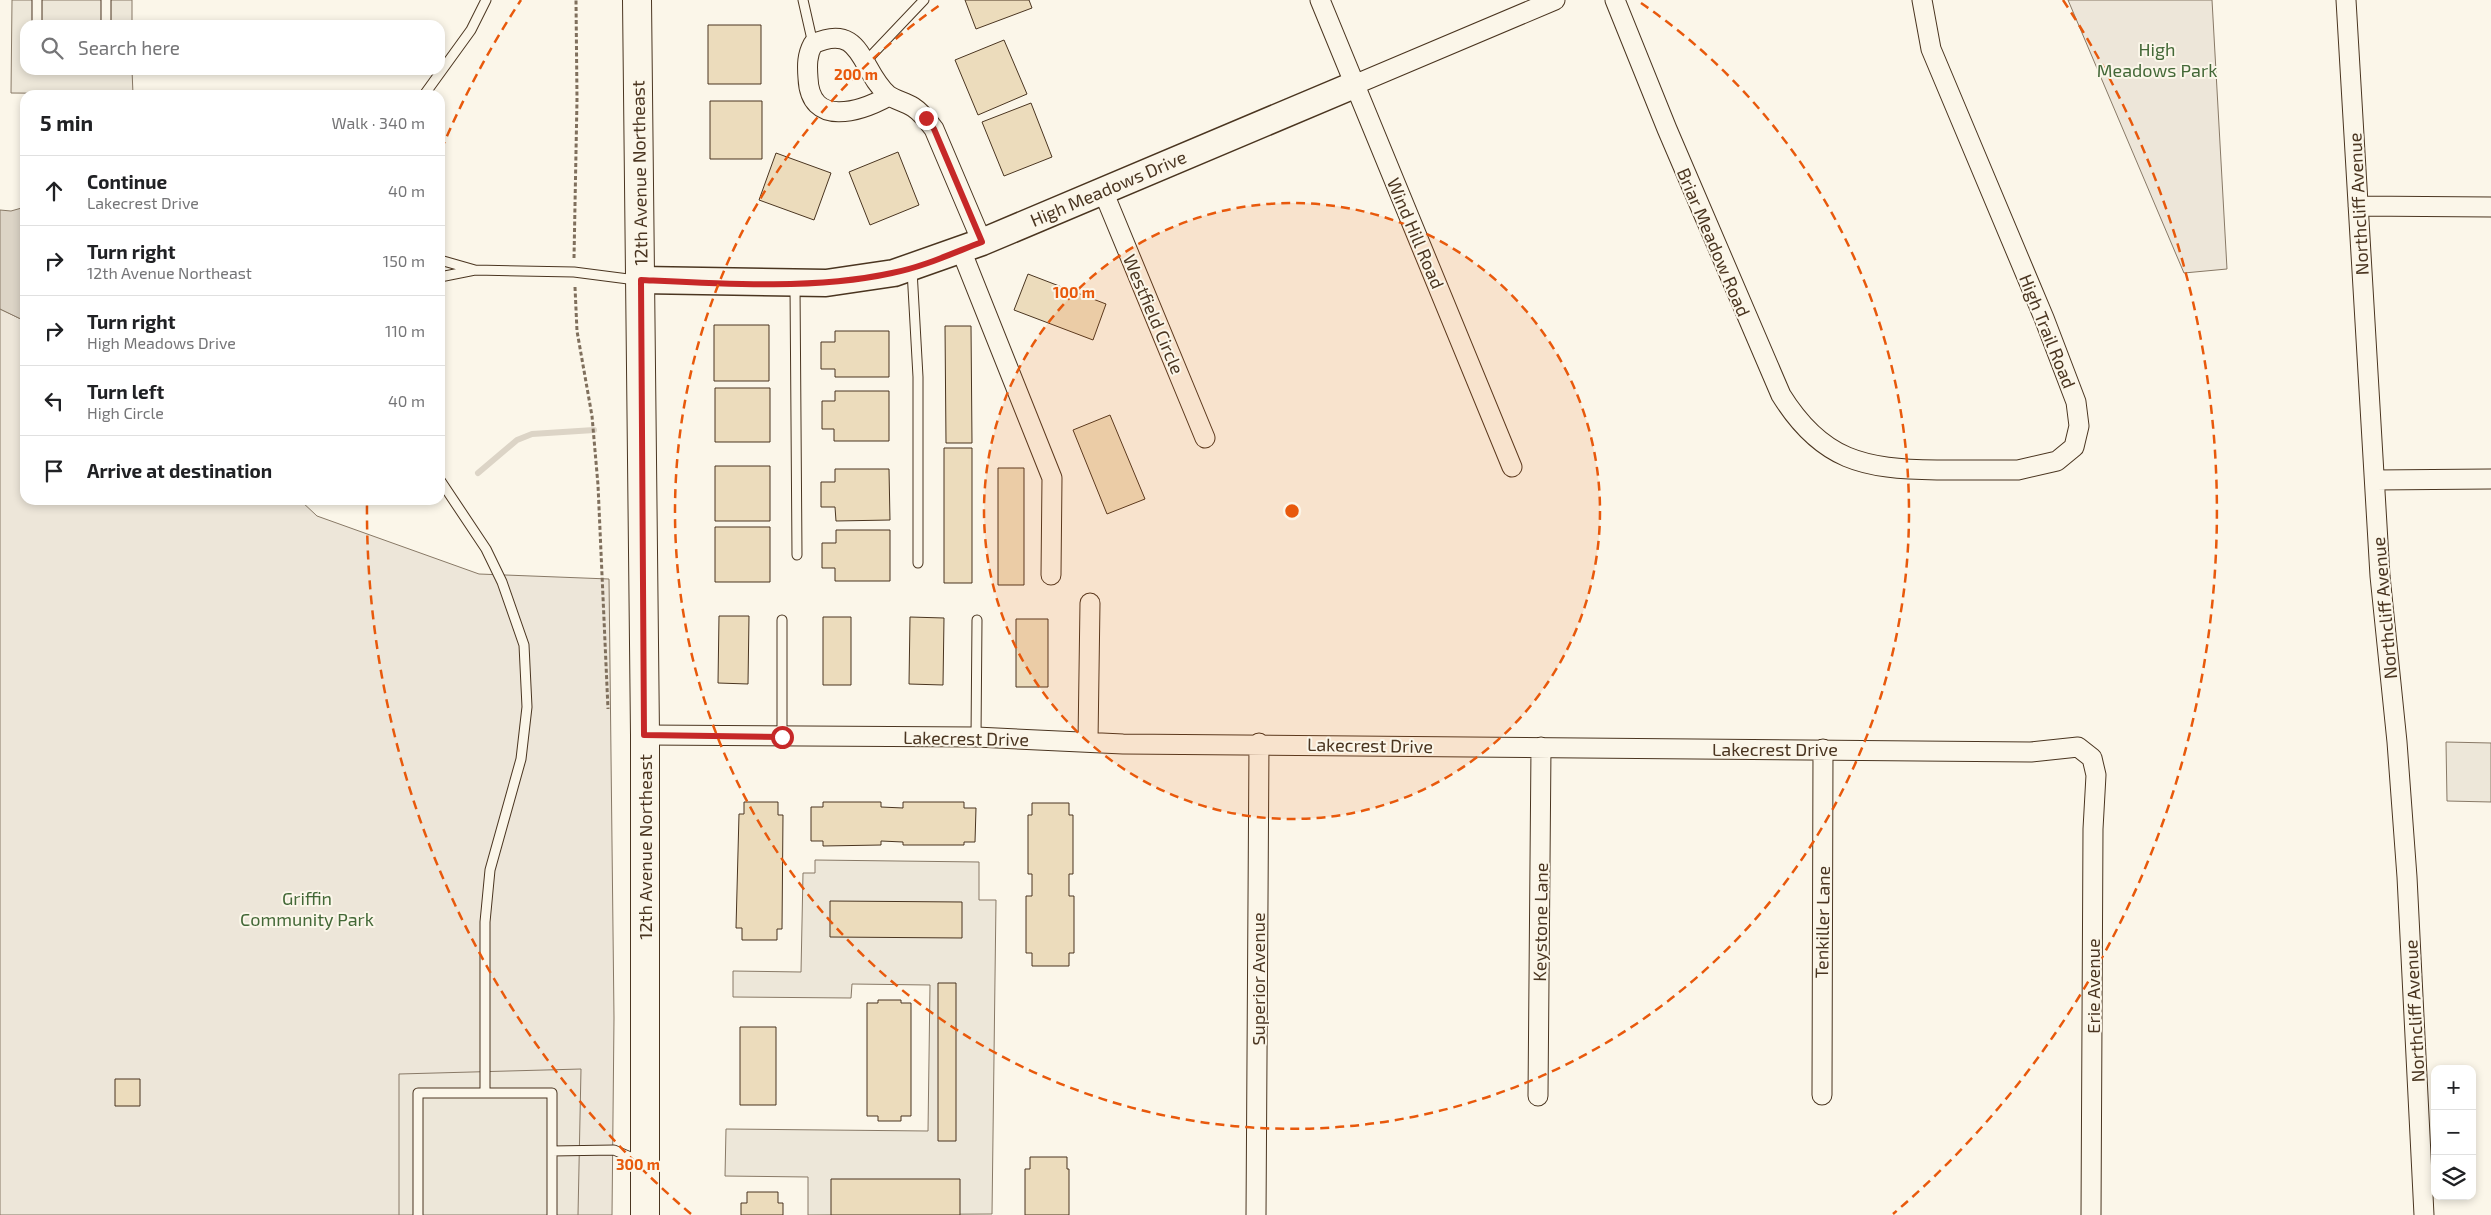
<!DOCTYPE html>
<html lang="en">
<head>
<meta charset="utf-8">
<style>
  :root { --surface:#fff; --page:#f6f6f6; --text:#202124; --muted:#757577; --line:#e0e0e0 }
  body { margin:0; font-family:"Exo 2",sans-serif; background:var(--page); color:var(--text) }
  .controls { position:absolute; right:15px; bottom:15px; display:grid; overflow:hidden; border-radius:10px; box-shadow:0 2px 8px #0003 }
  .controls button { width:45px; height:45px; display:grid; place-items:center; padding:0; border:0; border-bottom:1px solid var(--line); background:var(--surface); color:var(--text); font:25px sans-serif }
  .stop { position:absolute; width:15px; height:15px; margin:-11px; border:4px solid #c62828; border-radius:50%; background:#fff }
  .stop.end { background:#c62828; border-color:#fff; box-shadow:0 1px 5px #0008 }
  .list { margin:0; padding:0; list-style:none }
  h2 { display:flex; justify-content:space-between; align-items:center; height:65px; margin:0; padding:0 20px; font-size:21px }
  h2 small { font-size:16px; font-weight:400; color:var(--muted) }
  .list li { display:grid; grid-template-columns:32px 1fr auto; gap:15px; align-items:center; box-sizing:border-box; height:70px; padding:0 20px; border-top:1px solid var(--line) }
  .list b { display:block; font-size:19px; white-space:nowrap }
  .list p { margin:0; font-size:16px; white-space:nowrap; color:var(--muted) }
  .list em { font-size:16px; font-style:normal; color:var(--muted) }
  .icon { flex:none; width:28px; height:28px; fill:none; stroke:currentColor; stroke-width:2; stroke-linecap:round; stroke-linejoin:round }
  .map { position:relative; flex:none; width:2491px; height:1215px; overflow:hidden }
  .search { position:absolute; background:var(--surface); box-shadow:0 2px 8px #0003; left:20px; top:20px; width:425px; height:55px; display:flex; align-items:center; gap:12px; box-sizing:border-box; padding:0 18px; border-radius:15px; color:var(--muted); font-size:19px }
  .panel { position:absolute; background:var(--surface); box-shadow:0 2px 8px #0003; left:20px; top:90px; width:425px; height:415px; border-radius:15px }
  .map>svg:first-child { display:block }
  .green { fill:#ede6d9; stroke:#887966 }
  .parking { fill:#ede7d9; stroke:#887966 }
  .water { fill:#dcd4c6; stroke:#887966 }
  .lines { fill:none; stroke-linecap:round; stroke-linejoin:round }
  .stream { stroke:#dcd4c6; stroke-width:6 }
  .building { fill:#ecdcbc; stroke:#4a3520 }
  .lane-casing { stroke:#4a3520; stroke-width:11 }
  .street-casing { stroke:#4a3520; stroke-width:21 }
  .secondary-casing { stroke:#4a3520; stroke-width:29 }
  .primary-casing { stroke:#4a3520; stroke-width:30 }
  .path { stroke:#7f6f5c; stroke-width:3; stroke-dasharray:4 2.5; stroke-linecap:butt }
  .lane { stroke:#fbf6e9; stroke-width:9 }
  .street { stroke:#fbf6e9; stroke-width:19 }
  .secondary { stroke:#fbf6e9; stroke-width:26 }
  .primary { stroke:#fbf6e9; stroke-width:28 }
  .route { stroke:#c62828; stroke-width:6 }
  .ring { fill:none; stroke:#e8590c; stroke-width:2.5; stroke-dasharray:9 6 }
  .labels { text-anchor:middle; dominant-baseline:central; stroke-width:4; stroke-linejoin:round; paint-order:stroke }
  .park-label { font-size:18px; fill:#436837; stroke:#fbf6e9 }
  .street-label { font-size:18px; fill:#4a3520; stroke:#fbf6e9 }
  .centre { fill:#e8590c; stroke:#fbf6e9; stroke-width:2.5 }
  .ring-label { font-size:15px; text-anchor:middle; font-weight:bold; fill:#e8590c; stroke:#fbf6e9; stroke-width:4; stroke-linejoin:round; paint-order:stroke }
</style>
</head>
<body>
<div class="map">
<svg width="2491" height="1215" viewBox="0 0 2491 1215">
  <rect width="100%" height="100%" fill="#fbf6e9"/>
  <path class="green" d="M2068,0H2212L2227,269L2184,273Z
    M0,309L25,321V500H300L317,516L479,574L609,579L614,1018L612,1215H0Z"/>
  <path class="parking" d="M12,0H132V25H25V70H132L133,94L11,93Z
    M2446,742L2491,743V802L2447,801Z
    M815,860L979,862V900H996L992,1214L808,1215V1177L725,1176L726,1129L928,1131L930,985L852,984L851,998L733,997V971L801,972L803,873H815Z
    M581,1069L578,1215H399V1074Z"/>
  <path class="water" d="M25,207V321L0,309V210L11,211Z"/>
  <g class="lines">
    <path class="stream" d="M478,473L517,440L532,434L594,430"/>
  </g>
  <path class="building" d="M965,0H1029L1032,8L976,29Z
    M708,25H761V84H708Z
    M1004,40L1027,94L978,115L955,60Z
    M710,101H762V159H710Z
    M1031,103L1052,157L1004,176L982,122Z
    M898,152L919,205L870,225L849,172Z
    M776,153L831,173L814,220L759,200Z
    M1028,274L1106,304L1093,340L1014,310Z
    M714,325H769V381H714Z
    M945,326H971L972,443H946Z
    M835,331H889V377H835V369H821V342H835Z
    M715,388H770V442H715Z
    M835,391H889V441H834V429H822V401H835Z
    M1110,415L1145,499L1107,514L1073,430Z
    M944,448H972V583H944Z
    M715,466H770V521H715Z
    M998,468H1024V585H998Z
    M835,469H889L890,520L836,521L835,507H821V482H835Z
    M715,527H770V582H715Z
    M836,530H890V581H835V568H822V543H836Z
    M719,616H749L748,684L718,683Z
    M823,617H851V685H823Z
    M910,617L944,618L943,685L909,684Z
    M1016,619H1048V687H1016Z
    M744,802H778V815H783L782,929H777V940H742V928H736L739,814H744Z
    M823,802H881V807L903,808V802H964V808H976L975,842H964V845H903V842L881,841V845L823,846V841H811V807H823Z
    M1032,803H1069V815H1073V874H1069V896H1074V953H1069V966H1032V953H1026V896H1032V874H1028V815H1032Z
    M830,901L962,902V938L830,937Z
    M938,983H956V1141H938Z
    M878,1000H901V1003H911V1116H901V1121H878V1116H867V1003H878Z
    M740,1027H776V1105H740Z
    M115,1079H140V1106H115Z
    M1030,1157H1067V1169H1069V1215H1025V1169H1030Z
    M831,1179H960V1215H831Z
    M747,1192H778V1203H783V1215H741V1203H747Z"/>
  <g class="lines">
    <defs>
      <path id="lane" d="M106,0V25
        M803,0L813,44
        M37,25V0
        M866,61L924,0
        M424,95L471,30L486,0
        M440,260L475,270L440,277
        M475,270L574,272L636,280
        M912,270L918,377V563
        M795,286L797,555
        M440,480L486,549L502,582L524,645L527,707L521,759L490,870L485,922V1093
        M782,620V737
        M976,737L977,620
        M552,1151L614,1150L642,1162
        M418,1215V1093H552V1215"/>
      <path id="street" d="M1320,0L1512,467
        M1615,0L1667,129L1781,395C1822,461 1864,469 1937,470C1964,470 1991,470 2018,470L2057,461L2074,447L2079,426L2076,402L2044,318L1931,49L1922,0
        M2346,0L2380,576L2397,742L2407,877L2424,1215
        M1354,85L1555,0
        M889,96C860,112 810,128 808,78C807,65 807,55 813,44C863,21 860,71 888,95C895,100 905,102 913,107C921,112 928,121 934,129L982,242
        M1103,191L1205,438
        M2358,206L2491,207
        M961,250L1052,478L1051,575
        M2375,480L2491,479
        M645,735L976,737L1123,744L2031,752L2078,747L2092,758L2096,775L2093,829L2091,1215
        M1088,741L1090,603
        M1822,1095L1823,749
        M1538,1096L1541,747
        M1256,1215L1259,743"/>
      <path id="secondary" d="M641,280L826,283L894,273L982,242L1354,85"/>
      <path id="primary" d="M637,0L645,735V1215"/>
    </defs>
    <use href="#lane" class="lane-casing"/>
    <use href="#street" class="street-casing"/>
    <use href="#secondary" class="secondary-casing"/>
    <use href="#primary" class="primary-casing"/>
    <path class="path" d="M574,258L577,99L576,0
      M575,287L577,331L592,416L598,485L608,709"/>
    <use href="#lane" class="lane"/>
    <use href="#street" class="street"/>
    <use href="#secondary" class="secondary"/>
    <use href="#primary" class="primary"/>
  </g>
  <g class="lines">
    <path class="route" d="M782,737L644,735L641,280C720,284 815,290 892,273C923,267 953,253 982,242L934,129L926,118"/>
  </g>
  <circle cx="1292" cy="511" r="308" fill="#e8590c" fill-opacity=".12"/>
  <g class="ring">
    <circle cx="1292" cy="511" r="308"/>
    <path d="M1641 3A617 617 0 1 1 943 3"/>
    <path d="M691 1214A925 925 0 0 1 367 503M441 150A925 925 0 0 1 521 0M2063 0A925 925 0 0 1 1893 1214"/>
  </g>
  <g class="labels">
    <g class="park-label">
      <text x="2157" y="49">High<tspan x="2157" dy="21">Meadows Park</tspan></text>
      <text x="307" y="898">Griffin<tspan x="307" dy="21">Community Park</tspan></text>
    </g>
    <g class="street-label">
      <text transform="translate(639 173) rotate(-91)">12th Avenue Northeast</text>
      <text transform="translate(1108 188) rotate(-23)">High Meadows Drive</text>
      <text transform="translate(2358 204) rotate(-93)">Northcliff Avenue</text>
      <text transform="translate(1416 233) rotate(67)">Wind Hill Road</text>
      <text transform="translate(1714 242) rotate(67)">Briar Meadow Road</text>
      <text transform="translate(1154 314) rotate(67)">Westfield Circle</text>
      <text transform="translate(2048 331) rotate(68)">High Trail Road</text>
      <text transform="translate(2384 608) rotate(-95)">Northcliff Avenue</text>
      <text transform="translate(966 738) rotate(1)">Lakecrest Drive</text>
      <text transform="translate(1370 745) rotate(1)">Lakecrest Drive</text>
      <text x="1775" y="749">Lakecrest Drive</text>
      <text transform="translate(645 847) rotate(-90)">12th Avenue Northeast</text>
      <text transform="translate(1540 922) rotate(-89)">Keystone Lane</text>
      <text transform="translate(1822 922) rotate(-89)">Tenkiller Lane</text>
      <text transform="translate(1258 979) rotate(-90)">Superior Avenue</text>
      <text transform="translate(2093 986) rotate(-90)">Erie Avenue</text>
      <text transform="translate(2414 1011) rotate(-93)">Northcliff Avenue</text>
    </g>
  </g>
  <circle cx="1292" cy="511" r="8" class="centre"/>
  <g class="ring-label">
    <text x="856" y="80">200 m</text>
    <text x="1074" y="298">100 m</text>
    <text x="638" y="1170">300 m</text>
  </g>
</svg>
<div class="controls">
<button>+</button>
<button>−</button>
<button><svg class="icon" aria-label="layers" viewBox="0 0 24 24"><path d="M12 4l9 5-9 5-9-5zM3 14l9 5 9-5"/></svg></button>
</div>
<div class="stop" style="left:782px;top:737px"></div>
<div class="stop end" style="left:926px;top:118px"></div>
<div class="search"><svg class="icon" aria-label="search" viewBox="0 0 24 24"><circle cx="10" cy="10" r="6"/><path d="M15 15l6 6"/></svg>Search here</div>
<section class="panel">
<h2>5 min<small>Walk · 340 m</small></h2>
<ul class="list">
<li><svg class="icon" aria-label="ahead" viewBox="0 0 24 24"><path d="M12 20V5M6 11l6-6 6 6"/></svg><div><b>Continue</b><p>Lakecrest Drive</p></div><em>40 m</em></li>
<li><svg class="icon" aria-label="right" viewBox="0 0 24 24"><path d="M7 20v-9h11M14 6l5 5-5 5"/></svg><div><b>Turn right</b><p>12th Avenue Northeast</p></div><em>150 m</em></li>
<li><svg class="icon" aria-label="right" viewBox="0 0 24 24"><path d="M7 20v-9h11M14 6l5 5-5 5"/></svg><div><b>Turn right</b><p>High Meadows Drive</p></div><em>110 m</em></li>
<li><svg class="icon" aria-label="left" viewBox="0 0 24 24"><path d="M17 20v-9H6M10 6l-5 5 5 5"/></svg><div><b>Turn left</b><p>High Circle</p></div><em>40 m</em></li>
<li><svg class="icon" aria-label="arrive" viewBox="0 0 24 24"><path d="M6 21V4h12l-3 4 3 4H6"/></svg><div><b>Arrive at destination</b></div></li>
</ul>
</section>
</div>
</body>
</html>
